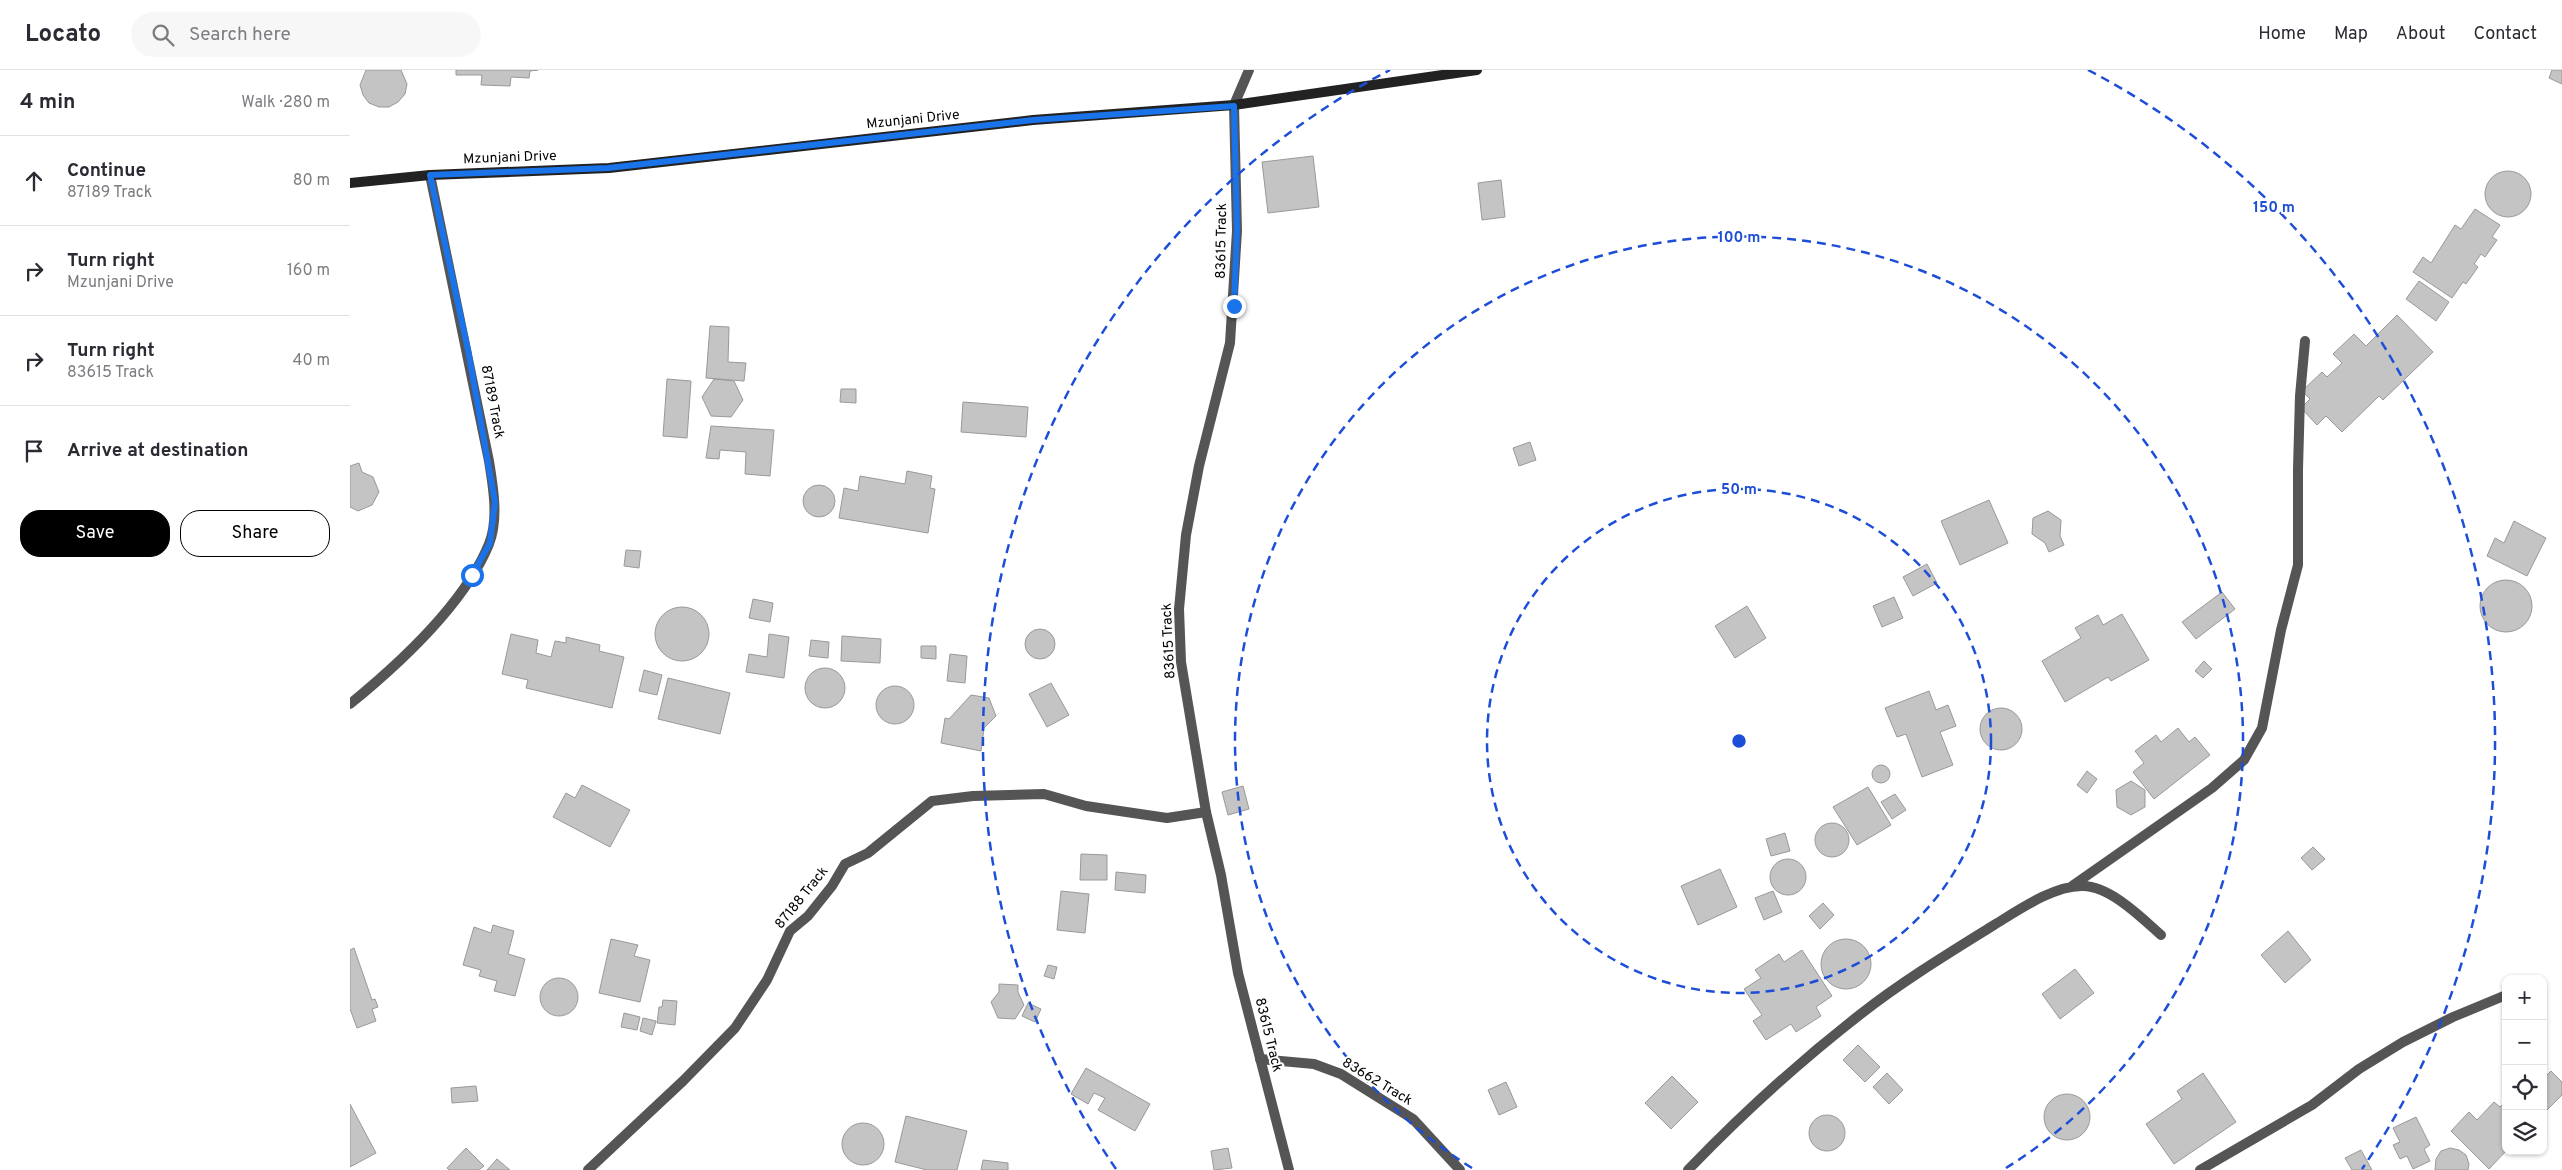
<!DOCTYPE html>
<html lang="en">
<head>
<meta charset="utf-8">
<style>
  :root { --surface:#fff; --page:#f7f7f7; --text:#2b2b33; --muted:#7c7c81; --line:#e1e1e2; --accent:#000 }
  body { margin:0; font-family:Overpass,sans-serif; background:var(--page); color:var(--text) }
  .controls { position:absolute; right:15px; bottom:15px; display:grid; overflow:hidden; border-radius:10px; box-shadow:0 1px 4px #0004 }
  .controls button { width:45px; height:45px; display:grid; place-items:center; padding:0; border:0; border-bottom:1px solid var(--line); background:var(--surface); color:var(--text); font:25px sans-serif }
  .stop { position:absolute; width:15px; height:15px; margin:-11px; border:4px solid #1a73e8; border-radius:50%; background:#fff }
  .stop.end { background:#1a73e8; border-color:#fff; box-shadow:0 1px 5px #0008 }
  .list { margin:0; padding:0; list-style:none }
  h2 { display:flex; justify-content:space-between; align-items:center; height:65px; margin:0; padding:0 20px; font-size:21px }
  h2 small { font-size:16px; font-weight:400; color:var(--muted) }
  .list li { display:grid; grid-template-columns:32px 1fr auto; gap:15px; align-items:center; box-sizing:border-box; height:90px; padding:0 20px; border-top:1px solid var(--line) }
  .list b { display:block; font-size:19px; white-space:nowrap }
  .list p { margin:0; font-size:16px; white-space:nowrap; color:var(--muted) }
  .list em { font-size:16px; font-style:normal; color:var(--muted) }
  .actions { display:flex; gap:10px; padding:15px 20px }
  .actions a { flex:1; padding:11px 0; border:1px solid var(--accent); border-radius:20px; text-align:center; font-size:18px; color:var(--accent) }
  .actions .main { background:var(--accent); color:#fff }
  .icon { flex:none; width:28px; height:28px; fill:none; stroke:currentColor; stroke-width:2; stroke-linecap:round; stroke-linejoin:round }
  .map { position:relative; flex:none; width:2212px; height:1100px; overflow:hidden }
  header { display:flex; align-items:center; gap:30px; box-sizing:border-box; height:70px; padding:0 25px; background:var(--surface); border-bottom:1px solid var(--line) }
  header strong { font-size:24px }
  nav { display:flex; gap:28px; margin-inline-start:auto; font-size:18px }
  .search { width:350px; height:45px; background:var(--page); display:flex; align-items:center; gap:12px; box-sizing:border-box; padding:0 18px; border-radius:28px; color:var(--muted); font-size:19px }
  main { display:flex }
  aside { flex:1; background:var(--surface) }
  .map>svg:first-child { display:block }
  .building { fill:#c4c4c4; stroke:#999 }
  .lines { fill:none; stroke-linecap:round; stroke-linejoin:round }
  .minor { stroke:#555; stroke-width:10 }
  .tertiary { stroke:#555; stroke-width:10 }
  .secondary { stroke:#222; stroke-width:10 }
  .route { stroke:#1a73e8; stroke-width:6 }
  .ring { fill:none; stroke:#1d4ed8; stroke-width:2.5; stroke-dasharray:9 6 }
  .labels { text-anchor:middle; dominant-baseline:central; stroke-width:4; stroke-linejoin:round; paint-order:stroke }
  .street-label { font-size:14px; fill:#000; stroke:#fff }
  .centre { fill:#1d4ed8; stroke:#fff; stroke-width:2.5 }
  .ring-label { font-size:15px; text-anchor:middle; font-weight:bold; fill:#1d4ed8; stroke:#fff; stroke-width:4; stroke-linejoin:round; paint-order:stroke }
</style>
</head>
<body>
<header>
<strong>Locato</strong>
<div class="search"><svg class="icon" aria-label="search" viewBox="0 0 24 24"><circle cx="10" cy="10" r="6"/><path d="M15 15l6 6"/></svg>Search here</div>
<nav><a>Home</a><a>Map</a><a>About</a><a>Contact</a></nav>
</header>
<main>
<aside>
<h2>4 min<small>Walk · 280 m</small></h2>
<ul class="list">
<li><svg class="icon" aria-label="ahead" viewBox="0 0 24 24"><path d="M12 20V5M6 11l6-6 6 6"/></svg><div><b>Continue</b><p>87189 Track</p></div><em>80 m</em></li>
<li><svg class="icon" aria-label="right" viewBox="0 0 24 24"><path d="M7 20v-9h11M14 6l5 5-5 5"/></svg><div><b>Turn right</b><p>Mzunjani Drive</p></div><em>160 m</em></li>
<li><svg class="icon" aria-label="right" viewBox="0 0 24 24"><path d="M7 20v-9h11M14 6l5 5-5 5"/></svg><div><b>Turn right</b><p>83615 Track</p></div><em>40 m</em></li>
<li><svg class="icon" aria-label="arrive" viewBox="0 0 24 24"><path d="M6 21V4h12l-3 4 3 4H6"/></svg><div><b>Arrive at destination</b></div></li>
</ul>
<div class="actions"><a class="main">Save</a><a>Share</a></div>
</aside>
<div class="map">
<svg width="2212" height="1100" viewBox="0 0 2212 1100">
  <rect width="100%" height="100%" fill="#fff"/>
  <path class="building" d="M16,0H51L57,14L55,24L48,32L39,37H29L19,33L13,25L10,15Z
    M106,0H188L180,1L179,8L161,7L160,16L131,15L132,5H106Z
    M2202,0H2212V14L2199,8Z
    M963,86L969,137L918,143L912,92Z
    M2135 124a23 23 0 1 1 46 0a23 23 0 1 1-46 0Z
    M1151,110L1155,147L1132,150L1128,113Z
    M2125,139L2150,155L2142,167L2147,170L2135,187L2131,184L2124,194L2128,197L2116,214L2113,212L2102,228L2063,202L2073,187L2081,193L2105,155L2111,159Z
    M2069,211L2099,232L2086,251L2056,229Z
    M2047,245L2083,282L2033,330L2029,326L1992,362L1976,346L1967,355L1951,338L1960,329L1952,321L1972,302L1977,307L1992,293L1983,284L2004,264L2016,276Z
    M360,256L379,257L378,292L396,293L394,311L356,308Z
    M317,309L341,311L337,368L313,366Z
    M364,309L384,311L393,330L381,347L361,346L352,327Z
    M491,319H506V333L490,332Z
    M613,332L678,337L676,367L611,362Z
    M361,356L424,360L420,406L395,404L396,382L370,380L369,389L356,388Z
    M1180,372L1186,390L1169,396L1163,378Z
    M9,393L12,402L23,407L29,422L22,435L8,441L0,437V396Z
    M557,401L582,406L580,418L585,419L578,463L489,448L494,418L508,421L510,406L555,414Z
    M453 431a16 16 0 1 1 32 0a16 16 0 1 1-32 0Z
    M1639,430L1658,473L1610,495L1591,451Z
    M1698,441L1711,450L1710,466L1714,475L1699,482L1695,473L1682,464L1683,448Z
    M2164,451L2196,468L2177,506L2137,486L2145,468L2154,473Z
    M276,480L291,481L289,498L274,496Z
    M1577,494L1587,513L1563,526L1553,507Z
    M2130 536a26 26 0 1 1 52 0a26 26 0 1 1-52 0Z
    M1872,522L1885,539L1846,569L1832,552Z
    M1544,527L1553,548L1532,557L1523,536Z
    M403,529L423,533L420,552L399,548Z
    M1397,536L1416,568L1385,588L1365,556Z
    M305 564a27 27 0 1 1 54 0a27 27 0 1 1-54 0Z
    M1772,544L1799,590L1761,611L1758,607L1715,632L1692,591L1731,568L1725,558L1748,545L1753,555Z
    M675 574a15 15 0 1 1 30 0a15 15 0 1 1-30 0Z
    M161,564L188,570L186,583L201,587L205,571L216,573V567L250,575L249,581L274,587L262,638L176,618L178,610L152,604Z
    M419,564L439,567L434,608L396,602L399,584L417,587Z
    M492,566L531,569L530,593L491,591Z
    M461,570L479,572L478,588L459,586Z
    M571,576H586V589L571,588Z
    M600,584L617,586L615,613L597,611Z
    M1854,591L1862,599L1853,608L1845,601Z
    M455 618a20 20 0 1 1 40 0a20 20 0 1 1-40 0Z
    M294,600L312,605L307,625L289,621Z
    M318,608L380,623L370,664L308,649Z
    M701,613L719,645L697,657L679,624Z
    M526 635a19 19 0 1 1 38 0a19 19 0 1 1-38 0Z
    M1579,621L1586,640L1598,635L1606,656L1590,662L1603,695L1572,707L1556,664L1547,667L1535,638Z
    M621,625L639,628L646,646L634,658L631,681L591,673L595,648L599,649Z
    M1630 659a21 21 0 1 1 42 0a21 21 0 1 1-42 0Z
    M1828,658L1839,672L1845,667L1860,685L1804,729L1783,702L1794,693L1785,681L1806,665L1811,672Z
    M1522 704a9 9 0 1 1 18 0a9 9 0 1 1-18 0Z
    M1737,701L1747,709L1737,723L1727,715Z
    M1781,711L1795,720V737L1781,745L1767,737L1766,720Z
    M232,715L280,740L260,777L203,747L216,723L225,728Z
    M893,716L899,739L878,745L872,722Z
    M1518,717L1541,755L1507,775L1483,737Z
    M1545,724L1556,740L1542,749L1531,732Z
    M1465 770a17 17 0 1 1 34 0a17 17 0 1 1-34 0Z
    M1435,763L1440,781L1421,786L1416,769Z
    M1963,777L1975,789L1962,800L1951,788Z
    M731,784L757,785V810H730Z
    M1420 807a18 18 0 1 1 36 0a18 18 0 1 1-36 0Z
    M1370,799L1387,837L1348,855L1331,816Z
    M766,802L796,805L795,823L765,820Z
    M711,821L739,824L735,863L707,860Z
    M1423,821L1432,842L1414,850L1405,828Z
    M1473,833L1484,845L1470,859L1459,846Z
    M143,855L164,861L158,884L175,889L165,926L144,921L147,911L129,906L131,900L113,895L124,857L141,863Z
    M1938,861L1961,890L1935,913L1911,885Z
    M1471 894a25 25 0 1 1 50 0a25 25 0 1 1-50 0Z
    M261,869L288,875L284,886L300,890L290,932L249,923Z
    M4,878L22,930L25,929L28,937L22,939L26,951L7,958L0,939V880Z
    M1452,880L1482,926L1466,937L1471,946L1446,962L1441,954L1416,970L1403,951L1412,945L1394,919L1411,908L1405,900L1429,884L1434,892Z
    M698,895L707,897L704,909L694,906Z
    M1725,899L1744,923L1710,949L1692,924Z
    M190 927a19 19 0 1 1 38 0a19 19 0 1 1-38 0Z
    M649,914L668,915V922L674,935L665,949L648,948L641,932L649,922Z
    M313,930L327,931L325,955L307,953L309,937H312Z
    M678,933L691,939L685,952L672,946Z
    M274,943L290,947L287,960L271,957Z
    M293,948L306,951L302,965L290,961Z
    M1508,975L1530,997L1515,1012L1493,990Z
    M736,998L800,1034L785,1061L748,1040L755,1028L744,1023L738,1034L721,1024Z
    M2201,1001L2212,1012V1025L2193,1044V1009Z
    M1537,1003L1553,1020L1539,1034L1523,1017Z
    M1853,1003L1886,1052L1824,1094L1796,1054L1832,1029L1827,1021Z
    M1322,1006L1348,1032L1321,1059L1295,1033Z
    M1156,1012L1167,1037L1149,1045L1138,1020Z
    M126,1016L128,1031L102,1033L101,1018Z
    M1694 1047a23 23 0 1 1 46 0a23 23 0 1 1-46 0Z
    M2156,1031V1081L2139,1099L2101,1061L2119,1042L2127,1050L2144,1032L2150,1037Z
    M0,1034L26,1083L0,1097Z
    M1459 1063a18 18 0 1 1 36 0a18 18 0 1 1-36 0Z
    M556,1046L617,1061L607,1100H577L545,1092Z
    M2066,1047L2080,1075L2074,1079L2080,1091L2063,1099L2057,1086L2050,1089L2043,1075L2050,1072L2043,1058Z
    M492 1074a21 21 0 1 1 42 0a21 21 0 1 1-42 0Z
    M116,1078L134,1096L129,1100H99L97,1098Z
    M878,1078L882,1098L864,1100L861,1081Z
    M2100,1078L2109,1080L2116,1085L2119,1094L2118,1100H2085L2086,1089L2091,1081Z
    M2011,1080L2022,1100H2002L1995,1088Z
    M147,1089L160,1100H137Z
    M633,1090L658,1093V1100H631Z"/>
  <g class="lines">
    <path class="minor" d="M0,634C49,594 115,533 139,474C149,449 143,416 139,391L80,105
      M1722,816L1862,718L1894,690L1912,658L1931,560L1948,495V399L1950,326L1955,271
      M910,989L964,994L991,1004L1063,1049L1110,1100
      M238,1100L333,1011L385,958L417,910L440,861L458,846L482,816L495,794L518,783L582,731L623,726L694,724L736,736L817,748L856,742
      M1338,1100C1392,1044 1450,991 1512,943C1553,911 1599,883 1644,855C1667,841 1704,815 1733,816C1760,816 1792,848 1811,865
      M1850,1100L1962,1035L2009,999L2053,972L2103,947L2156,925"/>
    <path class="tertiary" d="M899,0L884,35L887,161L880,273L849,396L836,465L829,539L831,592L856,742L871,805L888,903L939,1100"/>
    <path class="secondary" d="M0,113L80,105L259,98L683,50L884,35L1127,0"/>
  </g>
  <g class="lines">
    <path class="route" d="M122,505L140,473L145,432L118,280L80,105L258,98L683,50L884,36L887,160L884,236"/>
  </g>
  <g class="ring">
    <circle cx="1389" cy="671" r="252"/>
    <path d="M1122 1098A504 504 0 1 1 1656 1098"/>
    <path d="M766 1099A756 756 0 0 1 1040 0M1738 0A756 756 0 0 1 2012 1099"/>
  </g>
  <g class="labels">
    <g class="street-label">
      <text transform="translate(563 50) rotate(-6)">Mzunjani Drive</text>
      <text transform="translate(160 88) rotate(-2)">Mzunjani Drive</text>
      <text transform="translate(872 171) rotate(-89)">83615 Track</text>
      <text transform="translate(142 332) rotate(79)">87189 Track</text>
      <text transform="translate(819 571) rotate(-93)">83615 Track</text>
      <text transform="translate(452 828) rotate(-51)">87188 Track</text>
      <text transform="translate(918 965) rotate(76)">83615 Track</text>
      <text transform="translate(1027 1012) rotate(31)">83662 Track</text>
    </g>
  </g>
  <circle cx="1389" cy="671" r="8" class="centre"/>
  <g class="ring-label">
    <text x="1924" y="142">150 m</text>
    <text x="1389" y="172">100 m</text>
    <text x="1389" y="424">50 m</text>
  </g>
</svg>
<div class="controls">
<button>+</button>
<button>−</button>
<button><svg class="icon" aria-label="locate" viewBox="0 0 24 24"><circle cx="12" cy="12" r="6"/><path d="M12 2v4M12 18v4M2 12h4M18 12h4"/></svg></button>
<button><svg class="icon" aria-label="layers" viewBox="0 0 24 24"><path d="M12 4l9 5-9 5-9-5zM3 14l9 5 9-5"/></svg></button>
</div>
<div class="stop" style="left:122px;top:505px"></div>
<div class="stop end" style="left:884px;top:236px"></div>
</div>
</main>
</body>
</html>
